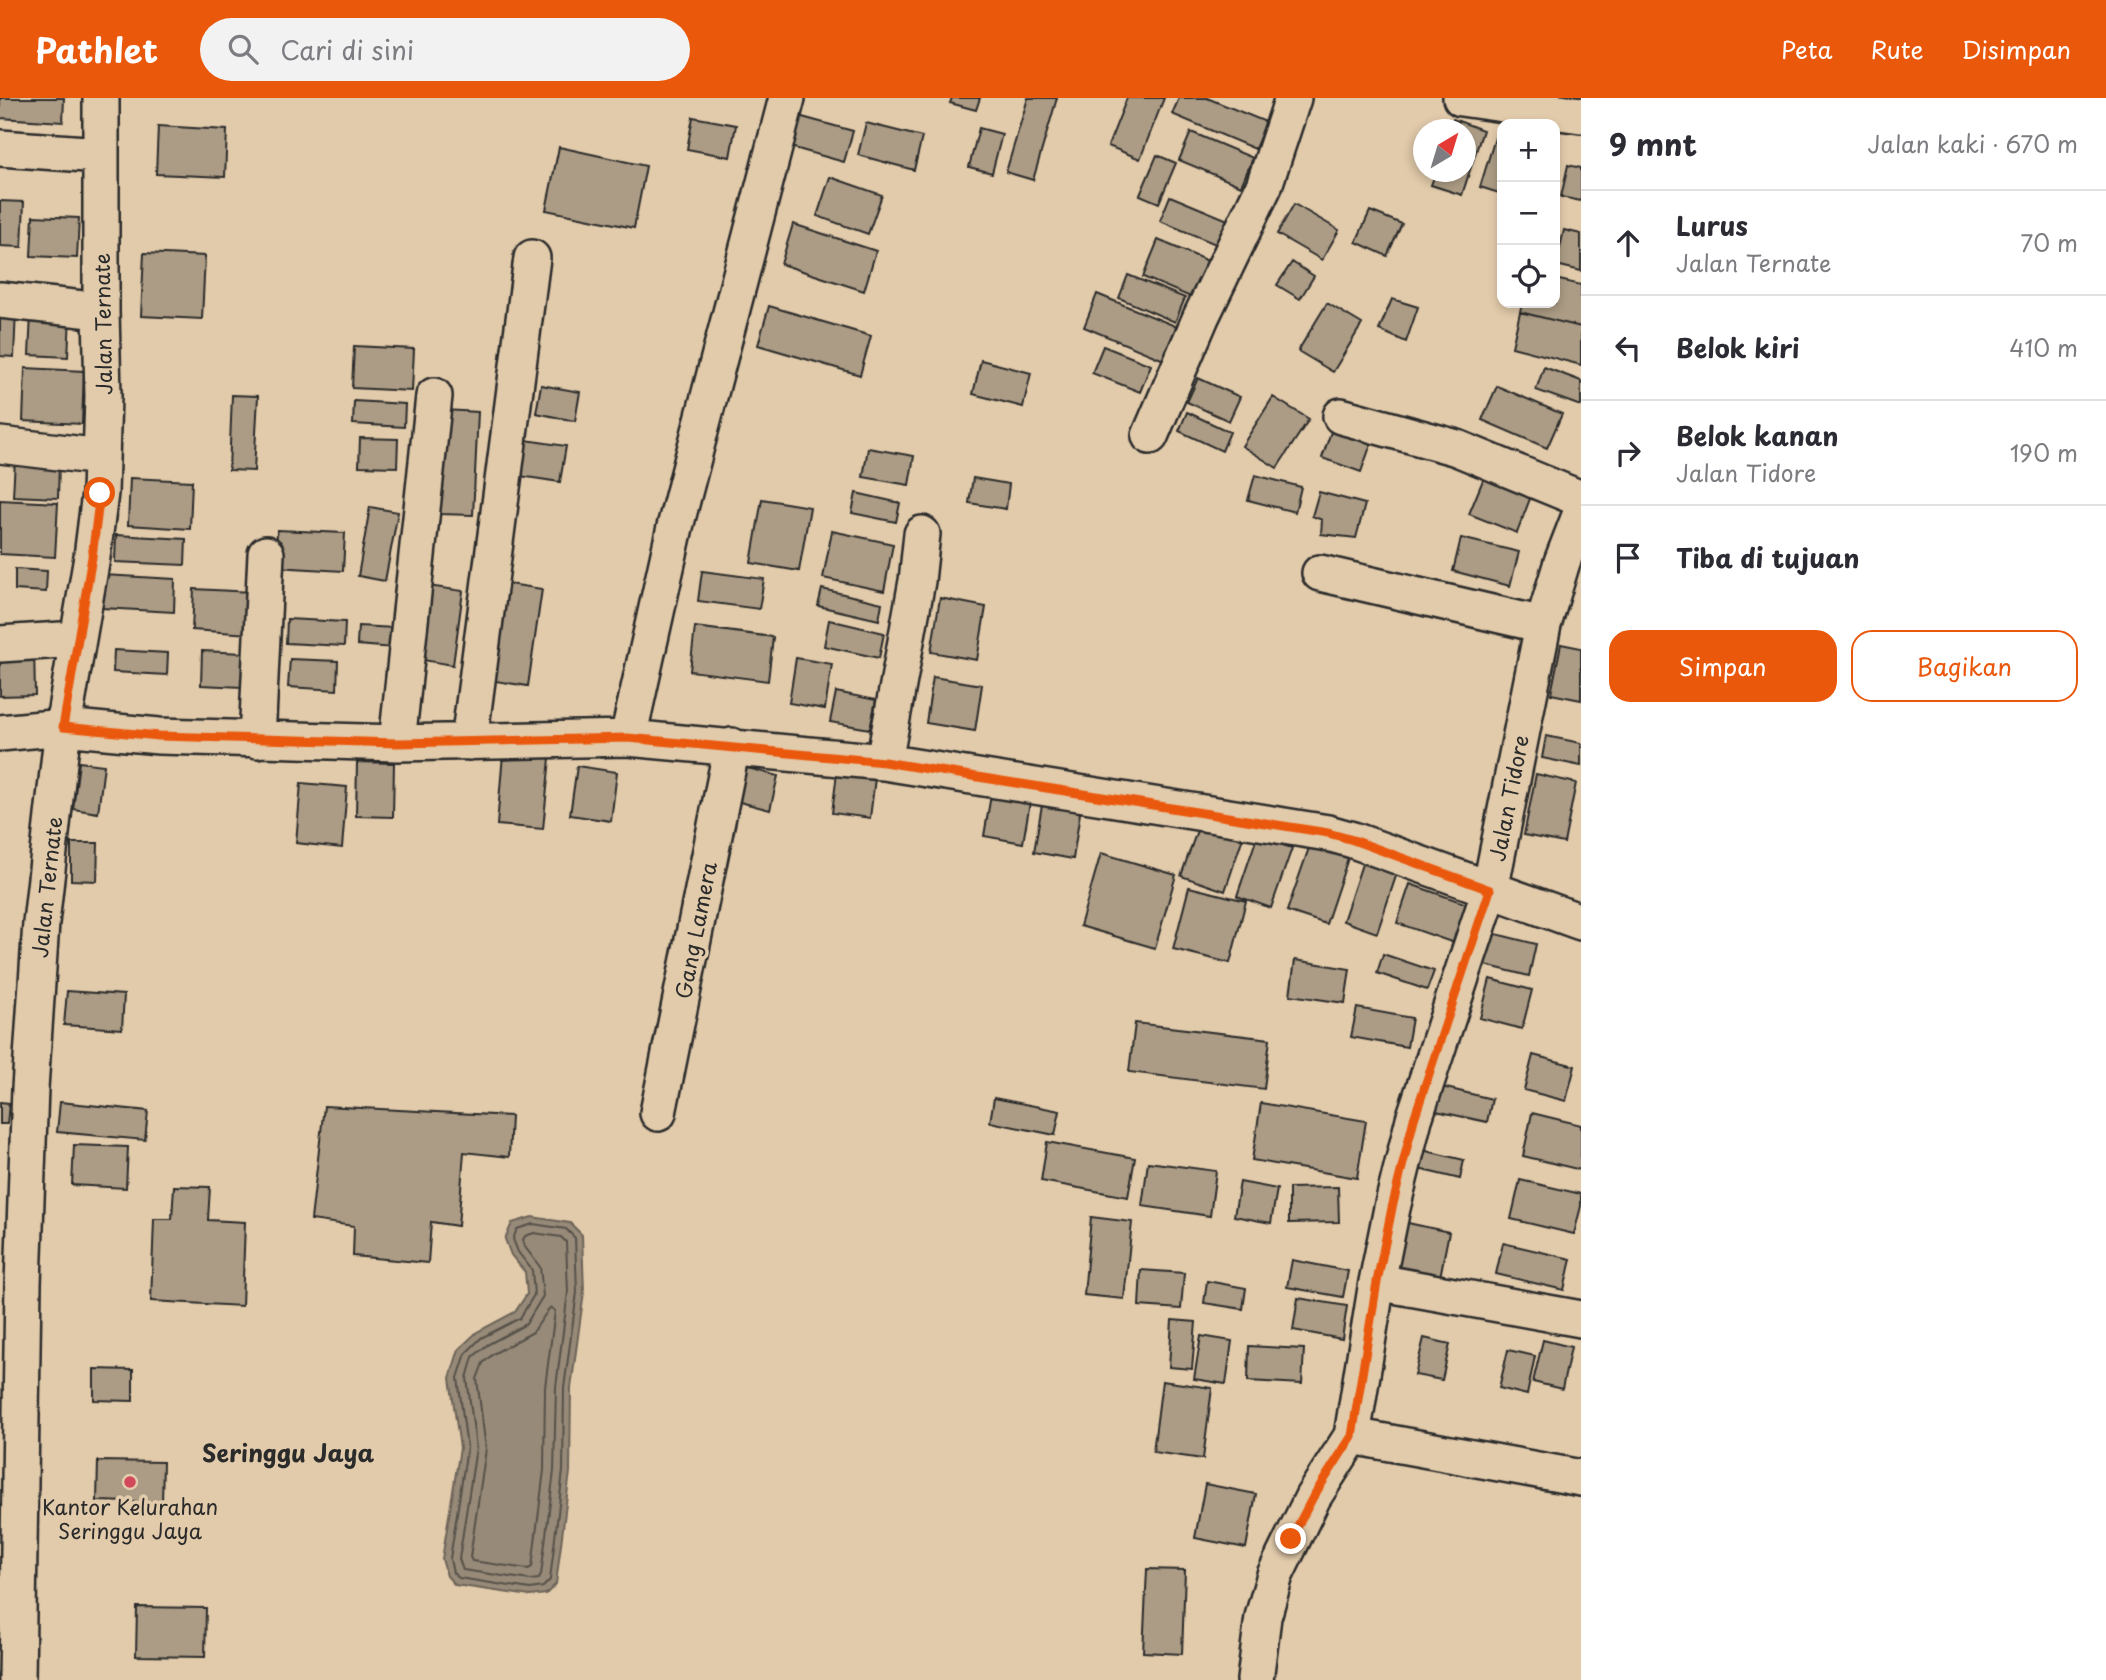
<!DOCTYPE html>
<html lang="id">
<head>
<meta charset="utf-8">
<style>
  :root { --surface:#fff; --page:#f2f2f3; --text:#2b2b33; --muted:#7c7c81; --line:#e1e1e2; --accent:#ea580c }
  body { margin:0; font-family:"Playpen Sans",sans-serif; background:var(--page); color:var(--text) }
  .controls { position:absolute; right:21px; top:21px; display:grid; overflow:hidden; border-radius:14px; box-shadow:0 4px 10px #0003 }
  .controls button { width:63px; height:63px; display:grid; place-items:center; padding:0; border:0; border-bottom:2px solid var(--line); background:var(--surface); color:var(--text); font:35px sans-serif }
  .compass { position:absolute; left:1413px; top:21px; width:63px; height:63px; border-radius:50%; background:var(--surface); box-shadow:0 4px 10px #0003; rotate:38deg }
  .stop { position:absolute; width:21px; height:21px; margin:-16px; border:5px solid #ea580c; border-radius:50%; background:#fff }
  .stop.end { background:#ea580c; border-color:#fff; box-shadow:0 2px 7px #0008 }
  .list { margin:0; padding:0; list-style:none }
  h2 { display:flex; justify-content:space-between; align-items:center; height:91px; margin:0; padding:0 28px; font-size:30px }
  h2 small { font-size:23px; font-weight:400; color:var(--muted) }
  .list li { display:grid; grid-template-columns:46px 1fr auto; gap:21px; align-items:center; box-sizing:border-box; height:105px; padding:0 28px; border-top:2px solid var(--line) }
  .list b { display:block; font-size:26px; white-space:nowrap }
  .list p { margin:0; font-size:23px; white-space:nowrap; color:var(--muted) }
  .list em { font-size:23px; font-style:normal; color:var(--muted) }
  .actions { display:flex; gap:14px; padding:21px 28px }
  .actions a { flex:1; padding:16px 0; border:2px solid var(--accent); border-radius:21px; text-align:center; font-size:24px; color:var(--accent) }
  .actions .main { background:var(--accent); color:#fff }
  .icon { flex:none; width:38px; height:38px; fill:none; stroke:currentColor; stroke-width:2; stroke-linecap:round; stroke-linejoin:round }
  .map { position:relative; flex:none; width:1581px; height:1582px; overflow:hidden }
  header { display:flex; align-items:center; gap:42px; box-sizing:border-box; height:98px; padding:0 35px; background:var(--accent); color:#fff }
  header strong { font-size:33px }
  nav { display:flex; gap:38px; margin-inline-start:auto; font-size:24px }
  .search { width:490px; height:63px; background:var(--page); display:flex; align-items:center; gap:18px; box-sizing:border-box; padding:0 24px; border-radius:38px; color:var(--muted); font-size:26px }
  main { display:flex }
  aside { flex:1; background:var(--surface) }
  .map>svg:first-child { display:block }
  .water { fill:#978a78; stroke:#6c6459; stroke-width:2 }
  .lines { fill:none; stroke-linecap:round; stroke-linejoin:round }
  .shore { stroke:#56514a; stroke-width:2 }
  .building { fill:#ac9c85; stroke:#2b2b2b; stroke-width:2 }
  .minor-casing { stroke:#2b2b2b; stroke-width:40 }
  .minor { stroke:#e2cbab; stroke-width:35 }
  .route { stroke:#ea580c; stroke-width:9 }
  .poi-dot { fill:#d1495b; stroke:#e2cbab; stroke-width:2.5 }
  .labels { text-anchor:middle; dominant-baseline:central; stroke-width:7; stroke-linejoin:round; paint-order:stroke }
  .street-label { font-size:21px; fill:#2b2b2b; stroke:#e2cbab }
  .poi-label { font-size:21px; fill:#2b2b2b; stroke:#e2cbab }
  .quarter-label { font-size:24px; font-weight:bold; fill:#2b2b2b; stroke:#e2cbab }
</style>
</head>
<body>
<header>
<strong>Pathlet</strong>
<div class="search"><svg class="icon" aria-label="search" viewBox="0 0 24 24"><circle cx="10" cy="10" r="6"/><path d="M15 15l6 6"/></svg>Cari di sini</div>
<nav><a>Peta</a><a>Rute</a><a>Disimpan</a></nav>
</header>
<main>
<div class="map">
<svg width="1581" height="1582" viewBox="0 0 1581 1582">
  <rect width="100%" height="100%" fill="#e2cbab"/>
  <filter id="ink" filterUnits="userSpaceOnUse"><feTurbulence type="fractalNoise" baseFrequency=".0143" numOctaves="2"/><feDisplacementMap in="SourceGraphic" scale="14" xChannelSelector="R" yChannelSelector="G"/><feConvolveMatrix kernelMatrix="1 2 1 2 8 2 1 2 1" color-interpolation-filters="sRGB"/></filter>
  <g filter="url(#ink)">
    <path class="water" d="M532,1119L570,1125L582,1137L584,1194L571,1290L570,1374L556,1486L546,1496L530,1498L455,1487L447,1478L442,1461L460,1350L450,1280L459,1251L477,1234L515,1214L527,1196L525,1174L511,1157L505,1141L512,1125Z"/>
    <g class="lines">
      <path class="shore" d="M533,1126L566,1131L575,1140L577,1194L564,1290L563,1373L550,1482L543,1489L530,1491L459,1480L453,1475L450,1461L467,1350L458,1280L466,1255L481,1240L520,1220L534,1197L532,1172L518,1154L513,1141L517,1131Z
        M534,1135L561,1139L566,1144L568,1194L556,1289L554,1373L541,1477L539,1481L530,1482L463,1472L459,1461L476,1350L467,1280L473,1259L487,1247L526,1226L543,1198L540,1169L525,1149L523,1142L525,1138Z
        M552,1210L555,1213L545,1289L544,1372L532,1469L528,1471L472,1463L470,1459L486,1351L477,1281L483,1265L493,1256L533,1234L549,1211Z"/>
    </g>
    <path class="building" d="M0,0H64L63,24L0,20Z
      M952,0H980L976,12L950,5Z
      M1028,0H1057L1033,82L1006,74Z
      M1127,0H1164L1140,61L1108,48Z
      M1179,0H1207L1266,24L1255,51L1172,16Z
      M795,17L853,33L844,64L787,48Z
      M693,19L736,27L730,59L687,51Z
      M1453,21L1483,32L1462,97L1431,87L1436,74H1465V32H1450Z
      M866,25L922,39L914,72L858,57Z
      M158,28L227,32L225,79L156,76Z
      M979,30L1002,36L992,75L969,69Z
      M1191,34L1253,60L1241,88L1179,62Z
      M1495,40L1502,42V96L1480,89Z
      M559,49L646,68L634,130L546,112Z
      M1157,57L1176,65L1159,105L1140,97Z
      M1568,67L1581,70V103L1561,99Z
      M830,79L882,97L868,136L817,118Z
      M1170,98L1228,122L1218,147L1160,123Z
      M0,103L24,104L22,149L0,148Z
      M1294,106L1339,132L1322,162L1277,136Z
      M1370,113L1402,126L1387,158L1356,144Z
      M33,118L79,120L77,160L31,158Z
      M793,126L876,153L864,193L781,166Z
      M1564,132L1581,136V173L1556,167Z
      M1158,142L1208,163L1193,200L1143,179Z
      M144,155L205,158L202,221L141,218Z
      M1292,164L1314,178L1300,201L1277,187Z
      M1128,177L1185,200L1175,224L1119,200Z
      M1555,181L1581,187V229L1520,214L1522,205H1555Z
      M1097,196L1185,232L1171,265L1084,229Z
      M1392,201L1418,209L1406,244L1379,232Z
      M1327,205L1362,226L1333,274L1298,253Z
      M769,208L871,238L860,277L758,247Z
      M0,210L16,211L14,259L0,258Z
      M1520,214L1581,229V267L1512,249Z
      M31,216L70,218L68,259L29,257Z
      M354,248L414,251L412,293L352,290Z
      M1103,248L1151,267L1140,294L1092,275Z
      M981,262L1031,275L1023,309L973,296Z
      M1544,269L1581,283V308L1536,292Z
      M25,270L84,273L82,326L23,323Z
      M1198,280L1240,299L1229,323L1187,304Z
      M541,287L580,294L575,323L536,315Z
      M1497,288L1562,316L1547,350L1482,322Z
      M232,297L258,298L254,373L229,372Z
      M1273,299L1309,321L1277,370L1242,348Z
      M354,303L405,306L404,329L353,326Z
      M445,312L478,314L473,417L440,416Z
      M1187,314L1230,334L1222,353L1179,333Z
      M1334,325L1373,340L1361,374L1322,360Z
      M360,340L398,341L397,369L359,368Z
      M526,342L566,348L560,384L520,378Z
      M868,350L914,358L909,387L863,379Z
      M15,362L59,364L58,400L13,398Z
      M1487,372L1534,390L1517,435L1469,416Z
      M1255,377L1301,389L1295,414L1248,402Z
      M130,380L192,383L190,431L128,427Z
      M973,380L1009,386L1006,411L969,405Z
      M1319,394L1365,406L1356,440L1321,436L1322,422L1312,418Z
      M856,395L900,405L896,424L852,415Z
      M762,401L810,409L799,473L751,465Z
      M0,402L58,405L55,459L0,456Z
      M370,409L398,414L385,483L358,478Z
      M277,432L345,435L343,473L276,469Z
      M832,433L893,446L884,493L823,480Z
      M116,437L186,441L185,467L115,464Z
      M1461,440L1519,454L1510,488L1453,473Z
      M15,471L47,473L46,494L15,492Z
      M702,473L764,481L759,511L698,503Z
      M103,477L175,481L174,514L102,510Z
      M503,485L542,491L528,588L489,582Z
      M428,488L463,493L453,567L417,561Z
      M194,491L252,494L250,536L192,532Z
      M822,491L882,505L879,522L818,508Z
      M940,500L986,509L977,562L931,554Z
      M287,521L345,524L344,548L286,545Z
      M829,522L884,535L879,560L824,548Z
      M358,528L395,530L394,550L357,547Z
      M695,529L773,539L768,583L690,573Z
      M1561,546L1581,550V602L1551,596Z
      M0,548H34L35,597L0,598Z
      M114,552L168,555L167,577L113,574Z
      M202,553L243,555L242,589L201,587Z
      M796,560L832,566L825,611L789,605Z
      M290,561L338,563L337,592L288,589Z
      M933,579L982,587L975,633L926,625Z
      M836,594L876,602L870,631L830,624Z
      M1546,638L1581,645V668L1542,660Z
      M503,656L550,660L543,731L497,727Z
      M79,664L104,667L98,715L73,711Z
      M357,664L394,665L393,719L356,718Z
      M838,667L876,672L870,720L832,715Z
      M577,668L617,674L611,723L570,717Z
      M744,669L778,678L770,712L736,703Z
      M1536,676L1576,685L1564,745L1524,737Z
      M301,685L347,689L342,750L296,745Z
      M992,691L1031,698L1023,745L984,738Z
      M1044,695L1082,702L1073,761L1034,754Z
      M1201,721L1244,736L1225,793L1181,778Z
      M1257,739L1292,750L1271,810L1237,798Z
      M71,745H98L97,783L71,782Z
      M1310,747L1348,760L1326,826L1287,813Z
      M1101,755L1176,777L1155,850L1080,828Z
      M1363,763L1397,775L1377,835L1343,823Z
      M1410,786L1467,806L1454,845L1397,825Z
      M1189,789L1246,803L1230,865L1173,851Z
      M1484,833L1536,846L1529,878L1477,865Z
      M1383,856L1434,873L1427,892L1377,875Z
      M1295,862L1350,871L1345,905L1290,897Z
      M1490,881L1532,892L1522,931L1480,920Z
      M67,893L124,897L122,931L64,927Z
      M1357,910L1412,920L1407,949L1351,939Z
      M1135,925L1270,941L1264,991L1129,974Z
      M1533,957L1575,968L1566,1003L1524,992Z
      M1442,989L1492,1001L1487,1024L1436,1013Z
      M994,1000L1060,1013L1055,1037L990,1024Z
      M0,1004L9,1005L7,1026H0Z
      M60,1004L148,1013L145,1042L57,1034Z
      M1261,1005L1366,1023L1357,1080L1252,1062Z
      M324,1008L511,1018L509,1059L464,1054L458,1128L431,1124L428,1165L353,1158L354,1128L311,1122Z
      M1532,1015L1581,1027V1072L1523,1058Z
      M1047,1044L1135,1060L1128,1099L1041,1083Z
      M74,1047L128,1049L126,1090L72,1087Z
      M1418,1051L1464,1062L1460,1081L1414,1070Z
      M1148,1064L1216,1073L1210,1118L1142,1108Z
      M1520,1082L1581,1096V1108L1574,1136L1511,1121Z
      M1240,1084L1277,1091L1271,1125L1234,1118Z
      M174,1088L210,1089L208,1122L245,1124L242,1208L151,1203L154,1121H172Z
      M1338,1089L1339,1124L1289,1125V1090Z
      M1091,1119L1132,1124L1124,1201L1084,1197Z
      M1399,1123L1449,1134L1440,1179L1389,1168Z
      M1503,1145L1571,1161L1564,1192L1496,1176Z
      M1292,1162L1348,1173L1343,1199L1287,1189Z
      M1141,1172L1184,1175L1181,1211L1139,1208Z
      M1207,1183L1246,1190L1243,1211L1204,1205Z
      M1298,1200L1347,1208L1342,1241L1293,1232Z
      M1172,1222L1196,1224L1192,1271L1169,1269Z
      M1201,1238L1232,1243L1226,1286L1194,1281Z
      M1424,1240L1450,1246L1442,1282L1415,1277Z
      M1543,1242L1571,1249L1562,1291L1533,1284Z
      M1249,1248L1304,1251L1302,1286L1248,1283Z
      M1508,1252L1535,1258L1527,1297L1499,1290Z
      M94,1271L133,1272V1303L94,1302Z
      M1162,1283L1212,1290L1203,1361L1153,1354Z
      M98,1363L163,1364L162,1405L97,1403Z
      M1205,1386L1256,1396L1246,1450L1195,1440Z
      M1147,1471L1185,1472L1182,1556L1143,1554Z
      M137,1509L206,1510L205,1559L136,1558Z"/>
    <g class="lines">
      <defs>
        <path id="minor" d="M1461,0L1581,17
          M0,50L101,57
          M0,202L101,213
          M1341,318L1457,350L1581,401
          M1150,338L1201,219L1264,88L1293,0
          M0,347L101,359
          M1320,475L1543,527
          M0,546L77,541
          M0,635L63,629L159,638L397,645L628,640L884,664L1328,735L1353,742L1581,824
          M628,640L675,429L787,0
          M257,642L266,456
          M469,644L532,160
          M397,645L434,298
          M884,664L917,483L922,436
          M658,1015L732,648
          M1377,1184L1581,1221
          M1352,1338L1581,1380
          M17,1582L23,1186L30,990L41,825L63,629L92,459L100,395L103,298L101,213V0
          M1255,1582L1263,1519L1275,1477L1313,1399L1352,1338L1377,1184L1392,1110L1414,1021L1490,792L1543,527L1562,464L1581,415"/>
      </defs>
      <use href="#minor" class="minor-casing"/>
      <use href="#minor" class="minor"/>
    </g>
  </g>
  <g class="lines" filter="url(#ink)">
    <path class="route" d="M100,395L92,459L63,629L159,638L397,645L628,640L884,664L1328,735L1353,742L1490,792L1414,1021L1392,1110L1377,1184L1352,1338L1313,1399L1291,1441"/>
  </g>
  <circle class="poi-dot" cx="130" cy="1384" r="7"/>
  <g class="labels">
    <g class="street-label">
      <text transform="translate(102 226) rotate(-91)">Jalan Ternate</text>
      <text transform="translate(1508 700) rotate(-79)">Jalan Tidore</text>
      <text transform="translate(46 789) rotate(-84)">Jalan Ternate</text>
      <text transform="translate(695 832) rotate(-79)">Gang Lamera</text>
    </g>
    <g class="poi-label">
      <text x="130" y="1408">Kantor Kelurahan<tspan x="130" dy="24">Seringgu Jaya</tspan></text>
    </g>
    <g class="quarter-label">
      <text x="288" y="1354">Seringgu Jaya</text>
    </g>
  </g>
</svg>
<div class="controls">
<button>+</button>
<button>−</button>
<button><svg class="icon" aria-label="locate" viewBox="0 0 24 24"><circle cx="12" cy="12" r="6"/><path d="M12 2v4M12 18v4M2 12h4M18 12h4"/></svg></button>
</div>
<svg class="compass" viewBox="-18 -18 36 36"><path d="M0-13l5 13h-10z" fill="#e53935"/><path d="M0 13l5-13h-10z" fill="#7c7c81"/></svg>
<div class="stop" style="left:100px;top:395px"></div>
<div class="stop end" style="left:1291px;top:1441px"></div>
</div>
<aside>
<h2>9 mnt<small>Jalan kaki · 670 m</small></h2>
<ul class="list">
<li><svg class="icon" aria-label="ahead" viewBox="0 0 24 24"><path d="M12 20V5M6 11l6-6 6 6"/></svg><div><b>Lurus</b><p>Jalan Ternate</p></div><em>70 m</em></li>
<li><svg class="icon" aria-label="left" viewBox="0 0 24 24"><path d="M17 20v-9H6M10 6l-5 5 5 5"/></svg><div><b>Belok kiri</b></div><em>410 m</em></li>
<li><svg class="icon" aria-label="right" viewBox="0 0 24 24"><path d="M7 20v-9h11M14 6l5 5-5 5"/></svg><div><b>Belok kanan</b><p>Jalan Tidore</p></div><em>190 m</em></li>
<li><svg class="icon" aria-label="arrive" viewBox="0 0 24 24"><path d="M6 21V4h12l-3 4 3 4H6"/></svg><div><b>Tiba di tujuan</b></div></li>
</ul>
<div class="actions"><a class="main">Simpan</a><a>Bagikan</a></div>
</aside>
</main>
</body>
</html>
